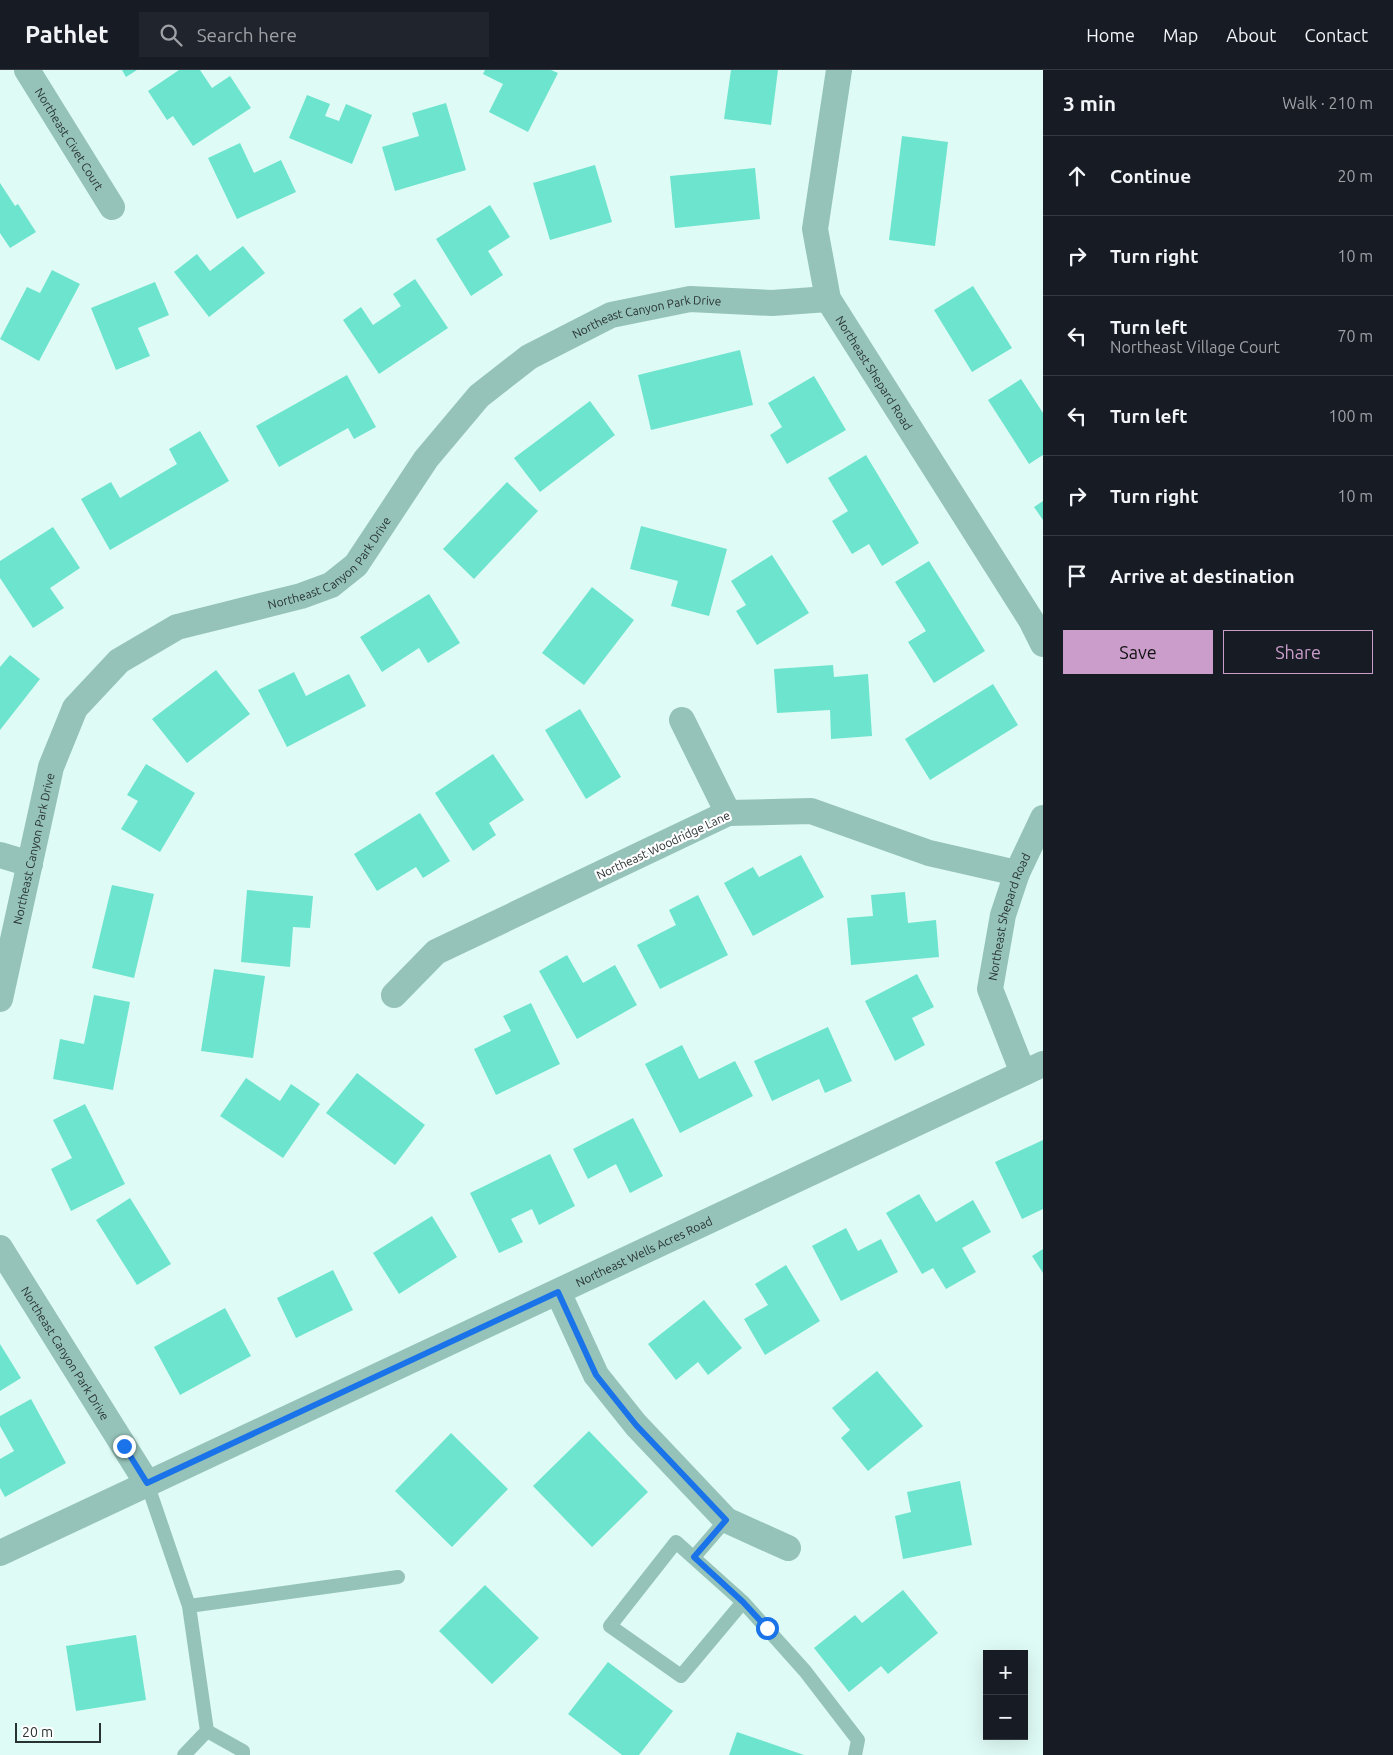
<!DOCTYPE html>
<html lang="en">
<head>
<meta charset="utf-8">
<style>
  :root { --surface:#171b24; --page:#20242c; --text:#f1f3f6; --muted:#9ea1a6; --line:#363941; --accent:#ca9dcb }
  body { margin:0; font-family:Ubuntu,sans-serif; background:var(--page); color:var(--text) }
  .controls { position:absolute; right:15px; bottom:15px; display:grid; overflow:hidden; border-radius:0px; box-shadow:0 5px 20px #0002 }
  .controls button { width:45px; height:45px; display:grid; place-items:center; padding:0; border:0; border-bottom:1px solid var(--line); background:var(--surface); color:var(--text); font:25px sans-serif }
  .scale { position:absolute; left:15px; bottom:12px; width:86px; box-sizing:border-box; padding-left:5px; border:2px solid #283331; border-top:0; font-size:14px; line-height:18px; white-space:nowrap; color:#283331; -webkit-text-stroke:4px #fff; paint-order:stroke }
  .stop { position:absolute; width:15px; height:15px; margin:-11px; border:4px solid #1a73e8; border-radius:50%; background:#fff }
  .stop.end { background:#1a73e8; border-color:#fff; box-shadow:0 1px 5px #0008 }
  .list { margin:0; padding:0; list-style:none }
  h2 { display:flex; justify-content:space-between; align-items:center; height:65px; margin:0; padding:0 20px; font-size:21px }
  h2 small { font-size:16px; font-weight:400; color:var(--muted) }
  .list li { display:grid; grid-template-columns:32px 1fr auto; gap:15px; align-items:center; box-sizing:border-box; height:80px; padding:0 20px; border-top:1px solid var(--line) }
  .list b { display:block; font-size:19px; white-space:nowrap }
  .list p { margin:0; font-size:16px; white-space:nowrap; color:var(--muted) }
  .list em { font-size:16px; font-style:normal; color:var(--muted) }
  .actions { display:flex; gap:10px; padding:15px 20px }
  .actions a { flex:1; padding:11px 0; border:1px solid var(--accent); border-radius:0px; text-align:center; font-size:18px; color:var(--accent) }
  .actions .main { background:var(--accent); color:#111 }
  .icon { flex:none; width:28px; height:28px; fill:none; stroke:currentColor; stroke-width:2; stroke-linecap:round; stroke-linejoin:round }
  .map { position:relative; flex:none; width:1043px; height:1685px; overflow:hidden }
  header { display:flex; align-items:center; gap:30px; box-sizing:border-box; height:70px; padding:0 25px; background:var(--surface); border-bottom:1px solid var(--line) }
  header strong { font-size:24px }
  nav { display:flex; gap:28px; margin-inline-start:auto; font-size:18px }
  .search { width:350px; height:45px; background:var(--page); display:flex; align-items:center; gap:12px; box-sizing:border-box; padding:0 18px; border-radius:0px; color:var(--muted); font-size:19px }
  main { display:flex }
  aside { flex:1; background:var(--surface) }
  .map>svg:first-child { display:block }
  .building { fill:#6de4ce }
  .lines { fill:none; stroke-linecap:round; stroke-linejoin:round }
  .service { stroke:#95c3b9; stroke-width:14 }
  .minor { stroke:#95c3b9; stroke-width:26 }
  .route { stroke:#1a73e8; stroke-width:6 }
  .labels { text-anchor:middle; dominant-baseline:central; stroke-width:4.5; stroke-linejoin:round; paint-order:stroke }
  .street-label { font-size:12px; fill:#283331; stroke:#fff }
</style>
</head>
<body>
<header>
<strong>Pathlet</strong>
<div class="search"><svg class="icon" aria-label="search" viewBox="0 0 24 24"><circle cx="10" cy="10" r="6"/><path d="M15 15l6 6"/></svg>Search here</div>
<nav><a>Home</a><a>Map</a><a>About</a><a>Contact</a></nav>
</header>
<main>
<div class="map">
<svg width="1043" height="1685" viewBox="0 0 1043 1685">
  <rect width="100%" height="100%" fill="#dffbf5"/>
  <path class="building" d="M122,0H137L126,7Z
    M179,0H200L212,18L230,6L251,38L193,76L173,46L167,50L148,21Z
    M485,0H551L558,3L528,62L489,42L503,14L483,4Z
    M731,0H778L771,55L724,49Z
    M307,25L330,34L325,46L339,51L346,34L372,45L352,94L289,68Z
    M446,33L466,100L395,121L382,77L419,66L412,43Z
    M902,66L948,72L935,176L889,170Z
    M240,73L254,103L281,90L296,122L237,149L208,88Z
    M595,95L612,152L550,170L533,113Z
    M755,98L760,149L675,158L670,106Z
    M0,113L15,136L18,134L36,162L10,178L0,163Z
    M490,135L510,167L488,181L503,205L471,226L436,169Z
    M243,176L265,203L209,247L174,202L197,184L210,201Z
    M52,200L80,214L39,291L0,269L27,217L40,223Z
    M415,209L448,258L379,304L343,250L361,237L373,255L401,236L393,224Z
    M155,212L169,245L138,258L150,286L116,300L91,238Z
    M973,216L1012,278L972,302L934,240Z
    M740,280L753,335L651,360L638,305Z
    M347,305L376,357L354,369L348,358L279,397L256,356Z
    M814,306L846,360L787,394L770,365L782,357L768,333Z
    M1021,309L1043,343V385L1029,394L988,330Z
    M590,331L615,365L540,422L514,388Z
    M200,361L229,411L110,480L81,429L111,412L120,428L177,394L169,379Z
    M866,385L919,473L882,496L869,474L852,484L832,451L848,441L828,408Z
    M507,412L538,441L474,509L443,479Z
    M1043,431V450L1034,437Z
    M641,456L727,479L709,546L671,536L678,511L630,499Z
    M53,457L80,498L50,518L64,538L33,558L0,508V491Z
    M772,485L809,543L757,575L736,541L746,535L731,511Z
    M929,491L985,581L934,613L908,572L926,561L895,512Z
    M592,517L634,550L584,615L542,583Z
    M429,524L460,573L428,593L419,578L382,602L360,567Z
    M10,585L40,609L0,660V597Z
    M833,595L834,607L868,604L872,666L831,669L830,640L777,643L774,599Z
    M216,600L250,644L187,693L152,649Z
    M294,602L306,626L349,604L366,636L287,677L258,620Z
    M993,614L1018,655L930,710L905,669Z
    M580,639L621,707L586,729L545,660Z
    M493,684L524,730L489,753L496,765L473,781L435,723Z
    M146,694L195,723L160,782L121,759L138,731L127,725Z
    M420,743L450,791L423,808L416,797L377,821L354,784Z
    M801,785L824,827L753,866L724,813L753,797L759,807Z
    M112,815L154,824L134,908L92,898Z
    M247,820L313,826L310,858L293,857L290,897L241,892Z
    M905,822L908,853L936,850L939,887L851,895L847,848L873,846L871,825Z
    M698,825L728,885L660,919L637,875L676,855L669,840Z
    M567,885L583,913L615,895L637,935L577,969L539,901Z
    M214,899L265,906L253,988L201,981Z
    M917,904L934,937L912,948L925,975L895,991L865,931Z
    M94,925L130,932L113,1020L53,1009L60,969L84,974Z
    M531,933L560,994L496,1025L474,979L511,961L503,946Z
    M828,957L852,1011L825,1023L819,1009L772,1031L754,991Z
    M682,975L699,1009L735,991L753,1026L680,1063L645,994Z
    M357,1003L425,1055L395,1095L326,1043Z
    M246,1008L280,1031L291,1014L320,1034L283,1088L220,1046Z
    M85,1034L125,1114L71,1141L51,1099L72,1088L53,1050Z
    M633,1048L663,1106L630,1123L616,1094L588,1109L573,1079Z
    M1043,1070V1139L1022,1149L995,1092Z
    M550,1084L575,1136L539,1155L532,1139L511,1149L523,1172L499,1183L470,1123Z
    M919,1124L936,1152L973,1130L991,1162L962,1178L976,1202L946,1219L933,1198L922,1204L886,1143Z
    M130,1128L171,1194L137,1215L96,1150Z
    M432,1146L457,1187L399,1224L373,1183Z
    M846,1158L858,1181L881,1169L898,1202L841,1231L812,1176Z
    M1043,1179V1203L1032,1186Z
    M786,1195L820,1251L765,1285L744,1249L768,1235L755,1214Z
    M333,1200L353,1240L296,1268L277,1228Z
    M704,1230L742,1278L708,1305L698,1292L676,1310L648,1274Z
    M225,1238L251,1286L180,1325L154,1277Z
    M0,1274L21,1308L0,1321Z
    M877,1301L923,1356L868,1401L841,1368L850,1360L832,1338Z
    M31,1329L66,1393L5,1427L0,1418V1389L14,1381L0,1356V1346Z
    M589,1361L648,1422L592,1477L533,1416Z
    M451,1363L508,1419L452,1477L395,1421Z
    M960,1411L972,1475L903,1489L895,1446L911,1442L907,1422Z
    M485,1515L539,1568L492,1614L439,1561Z
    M903,1520L938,1563L888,1604L881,1596L849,1622L814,1578L855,1545L862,1553Z
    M136,1565L146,1630L76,1641L66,1576Z
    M608,1592L673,1641L639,1685H622L568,1644Z
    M737,1662L804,1685H729Z"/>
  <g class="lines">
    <path class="service" d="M147,1413L189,1536L398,1507
      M694,1487L726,1450
      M743,1532L681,1606L610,1556L676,1472L743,1532L805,1601L858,1670L855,1685
      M189,1536L207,1661
      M207,1661L243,1681V1685
      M184,1685L207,1661"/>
    <g class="minor">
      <path id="s1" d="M27,0L112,137"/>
      <path id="s2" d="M839,0L815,159L828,229L1031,550L1043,574"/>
      <path d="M682,650L728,743"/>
      <path d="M0,785L30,794"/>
      <path d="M394,925L436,882L728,743L811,741L929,783L1017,803"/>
      <path id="s3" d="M0,929L51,697L75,638L119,591L177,557L301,526L331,515L356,495L426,389L479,326L529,287L611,245L690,229L772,233L828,229"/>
      <path id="s4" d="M1023,1003L990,919L1003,845L1017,803L1043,748"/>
      <path id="s5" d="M0,1178L147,1413"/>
      <path d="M558,1222L596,1305L636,1355L726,1450L788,1478"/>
      <path id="s6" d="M0,1483L1043,994"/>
    </g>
  </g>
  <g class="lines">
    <path class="route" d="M124,1376L147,1413L558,1222L596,1305L636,1355L726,1450L694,1487L743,1532L767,1558"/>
  </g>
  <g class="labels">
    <g class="street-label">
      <text stroke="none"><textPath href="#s1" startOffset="81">Northeast Civet Court</textPath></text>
      <text stroke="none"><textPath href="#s3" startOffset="1024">Northeast Canyon Park Drive</textPath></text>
      <text stroke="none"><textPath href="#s2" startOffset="319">Northeast Shepard Road</textPath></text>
      <text stroke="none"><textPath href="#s3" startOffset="604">Northeast Canyon Park Drive</textPath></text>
      <text transform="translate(663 775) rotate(-25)">Northeast Woodridge Lane</text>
      <text stroke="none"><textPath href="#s3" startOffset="154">Northeast Canyon Park Drive</textPath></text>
      <text stroke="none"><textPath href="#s4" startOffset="165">Northeast Shepard Road</textPath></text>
      <text stroke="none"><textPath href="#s6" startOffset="711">Northeast Wells Acres Road</textPath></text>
      <text stroke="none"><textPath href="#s5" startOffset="124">Northeast Canyon Park Drive</textPath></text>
    </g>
  </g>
</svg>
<div class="controls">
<button>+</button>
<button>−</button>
</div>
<div class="scale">20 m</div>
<div class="stop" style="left:767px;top:1558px"></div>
<div class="stop end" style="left:124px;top:1376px"></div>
</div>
<aside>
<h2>3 min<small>Walk · 210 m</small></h2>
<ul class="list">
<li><svg class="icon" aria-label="ahead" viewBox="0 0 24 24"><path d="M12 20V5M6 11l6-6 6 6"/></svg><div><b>Continue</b></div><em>20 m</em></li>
<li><svg class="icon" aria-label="right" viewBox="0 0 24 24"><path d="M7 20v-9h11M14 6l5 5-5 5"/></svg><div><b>Turn right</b></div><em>10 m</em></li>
<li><svg class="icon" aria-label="left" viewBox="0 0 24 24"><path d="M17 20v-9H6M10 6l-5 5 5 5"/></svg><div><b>Turn left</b><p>Northeast Village Court</p></div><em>70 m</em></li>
<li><svg class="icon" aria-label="left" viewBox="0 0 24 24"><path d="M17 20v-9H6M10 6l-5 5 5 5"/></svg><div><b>Turn left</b></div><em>100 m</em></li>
<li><svg class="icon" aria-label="right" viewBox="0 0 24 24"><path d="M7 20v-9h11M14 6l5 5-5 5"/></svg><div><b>Turn right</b></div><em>10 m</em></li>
<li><svg class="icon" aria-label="arrive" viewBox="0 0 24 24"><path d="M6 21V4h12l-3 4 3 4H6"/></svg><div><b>Arrive at destination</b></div></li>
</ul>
<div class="actions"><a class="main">Save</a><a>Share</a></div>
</aside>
</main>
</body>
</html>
